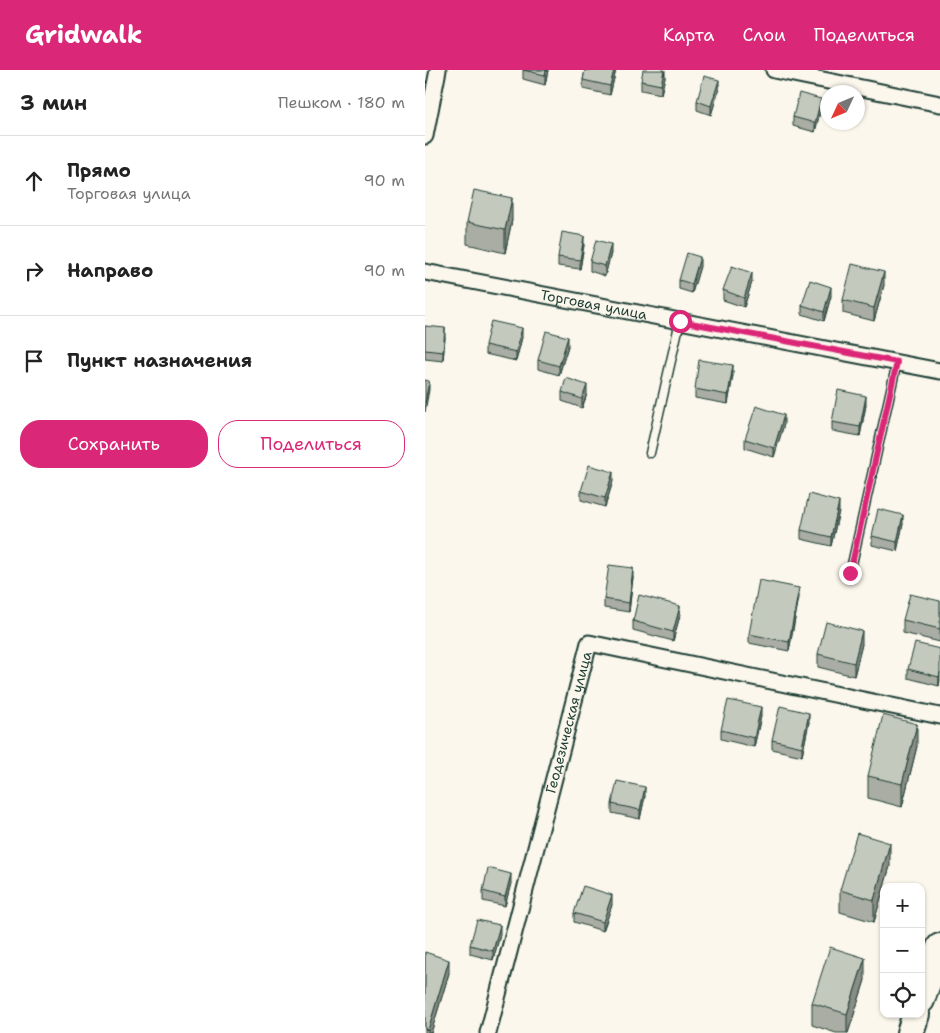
<!DOCTYPE html>
<html lang="ru">
<head>
<meta charset="utf-8">
<style>
  :root { --surface:#fff; --page:#f2f2f2; --text:#222; --muted:#767676; --line:#e0e0e0; --accent:#db2777 }
  body { margin:0; font-family:"Shantell Sans",sans-serif; background:var(--page); color:var(--text) }
  .controls { position:absolute; right:15px; bottom:15px; display:grid; overflow:hidden; border-radius:10px; box-shadow:0 1px 4px #0004 }
  .controls button { width:45px; height:45px; display:grid; place-items:center; padding:0; border:0; border-bottom:1px solid var(--line); background:var(--surface); color:var(--text); font:25px sans-serif }
  .compass { position:absolute; left:395px; top:15px; width:45px; height:45px; border-radius:50%; background:var(--surface); box-shadow:0 1px 4px #0004; rotate:226deg }
  .stop { position:absolute; width:15px; height:15px; margin:-11px; border:4px solid #db2777; border-radius:50%; background:#fff }
  .stop.end { background:#db2777; border-color:#fff; box-shadow:0 1px 5px #0008 }
  .list { margin:0; padding:0; list-style:none }
  h2 { display:flex; justify-content:space-between; align-items:center; height:65px; margin:0; padding:0 20px; font-size:21px }
  h2 small { font-size:16px; font-weight:400; color:var(--muted) }
  .list li { display:grid; grid-template-columns:32px 1fr auto; gap:15px; align-items:center; box-sizing:border-box; height:90px; padding:0 20px; border-top:1px solid var(--line) }
  .list b { display:block; font-size:19px; white-space:nowrap }
  .list p { margin:0; font-size:16px; white-space:nowrap; color:var(--muted) }
  .list em { font-size:16px; font-style:normal; color:var(--muted) }
  .actions { display:flex; gap:10px; padding:15px 20px }
  .actions a { flex:1; padding:11px 0; border:1px solid var(--accent); border-radius:20px; text-align:center; font-size:18px; color:var(--accent) }
  .actions .main { background:var(--accent); color:#fff }
  .icon { flex:none; width:28px; height:28px; fill:none; stroke:currentColor; stroke-width:2; stroke-linecap:round; stroke-linejoin:round }
  .map { position:relative; flex:none; width:515px; height:963px; overflow:hidden }
  header { display:flex; align-items:center; gap:30px; box-sizing:border-box; height:70px; padding:0 25px; background:var(--accent); color:#fff }
  header strong { font-size:24px }
  nav { display:flex; gap:28px; margin-inline-start:auto; font-size:18px }
  main { display:flex }
  aside { flex:1; background:var(--surface) }
  .map>svg:first-child { display:block }
  .lines { fill:none; stroke-linecap:round; stroke-linejoin:round }
  .lane-casing { stroke:#1f3d34; stroke-width:11 }
  .street-casing { stroke:#1f3d34; stroke-width:19 }
  .highway-casing { stroke:#1f3d34; stroke-width:30 }
  .lane { stroke:#fbf7ec; stroke-width:8 }
  .street { stroke:#fbf7ec; stroke-width:15 }
  .highway { stroke:#fbf7ec; stroke-width:26 }
  .wall { fill:#a9ada3; stroke:#1f3d34 }
  .shaded-wall { fill:#898d85; stroke:#1f3d34 }
  .building { fill:#c4c9be; stroke:#1f3d34 }
  .route { stroke:#db2777; stroke-width:6 }
  .labels { text-anchor:middle; dominant-baseline:central; stroke-width:4; stroke-linejoin:round; paint-order:stroke }
  .street-label { font-size:14px; fill:#1f3d34; stroke:#fbf7ec }
</style>
</head>
<body>
<header>
<strong>Gridwalk</strong>
<nav><a>Карта</a><a>Слои</a><a>Поделиться</a></nav>
</header>
<main>
<aside>
<h2>3 мин<small>Пешком · 180 m</small></h2>
<ul class="list">
<li><svg class="icon" aria-label="ahead" viewBox="0 0 24 24"><path d="M12 20V5M6 11l6-6 6 6"/></svg><div><b>Прямо</b><p>Торговая улица</p></div><em>90 m</em></li>
<li><svg class="icon" aria-label="right" viewBox="0 0 24 24"><path d="M7 20v-9h11M14 6l5 5-5 5"/></svg><div><b>Направо</b></div><em>90 m</em></li>
<li><svg class="icon" aria-label="arrive" viewBox="0 0 24 24"><path d="M6 21V4h12l-3 4 3 4H6"/></svg><div><b>Пункт назначения</b></div></li>
</ul>
<div class="actions"><a class="main">Сохранить</a><a>Поделиться</a></div>
</aside>
<div class="map">
<svg width="515" height="963" viewBox="0 0 515 963">
  <rect width="100%" height="100%" fill="#fbf7ec"/>
  <filter id="ink" filterUnits="userSpaceOnUse"><feTurbulence type="fractalNoise" baseFrequency=".02" numOctaves="2"/><feDisplacementMap in="SourceGraphic" scale="10" xChannelSelector="R" yChannelSelector="G"/><feConvolveMatrix kernelMatrix="1 2 1 2 8 2 1 2 1" color-interpolation-filters="sRGB"/></filter>
  <g filter="url(#ink)">
    <g class="lines">
      <defs>
        <path id="lane" d="M225,383L255,251
          M425,503L472,292"/>
        <g id="street">
          <path d="M349,0L515,34"/>
          <path d="M0,66L13,0"/>
          <path id="s1" d="M0,202L515,301"/>
          <path id="s2" d="M63,963L164,573L515,646"/>
        </g>
        <path id="highway" d="M496,930L515,877
          M485,963L491,944"/>
      </defs>
      <use href="#lane" class="lane-casing"/>
      <use href="#street" class="street-casing"/>
      <use href="#highway" class="highway-casing"/>
      <use href="#lane" class="lane"/>
      <use href="#street" class="street"/>
      <use href="#highway" class="highway"/>
    </g>
    <path class="wall" d="M98,0H123L120,15L98,9Z
      M160,0H191L185,25L158,19V10Z
      M240,0V7L236,24L216,20V11Z
      M294,19L286,45L272,40V31Z
      M396,38L390,62L368,56V47Z
      M87,150L80,183L42,174V152Z
      M159,175L155,199L133,196V187Z
      M186,183L180,206L165,201V192Z
      M275,196L267,223L254,219V210Z
      M327,212L319,237L298,230V220Z
      M459,215L449,251L418,243V230Z
      M406,226L399,251L377,244V235Z
      M0,256L20,267L18,291L0,289Z
      M97,267L91,291L60,284V275Z
      M143,276L134,305L113,299V290Z
      M308,305L303,334L270,328V319Z
      M137,322L162,324L157,338L137,331Z
      M441,335L435,366L407,361V352Z
      M359,354L349,387L320,378V369Z
      M188,411L180,437L156,430V421Z
      M414,441L406,476L376,469V460Z
      M478,454L472,481L447,475V466Z
      M208,507L204,542L179,538V529Z
      M374,527L364,581L324,573V564Z
      M515,531V572L478,563V550Z
      M255,545L248,571L208,560V551Z
      M437,574L429,606L393,597V584Z
      M515,579L514,616L483,608V599Z
      M336,646L329,677L296,669V660Z
      M384,652L377,686L347,679V670Z
      M492,676L477,737L443,728V706Z
      M220,726L215,749L187,743V734Z
      M465,796L449,852L415,842V820Z
      M86,813L80,836L58,831V821Z
      M187,835L178,861L149,852V843Z
      M75,865L68,890L45,884V875Z
      M0,882L24,903L6,963H0Z
      M440,910L423,963H411L387,955V933Z"/>
    <path class="shaded-wall" d="M121,0H123L120,15V5Z
      M189,0H191L185,25V16Z
      M239,0L240,7L236,24V15Z
      M294,10V19L286,45V36Z
      M396,29V38L390,62V53Z
      M87,128V150L80,183V160Z
      M159,166V175L155,199V190Z
      M186,174V183L180,206V196Z
      M275,187V196L267,223V214Z
      M459,202V215L449,251V238Z
      M327,203V212L319,237V228Z
      M406,217V226L399,251V242Z
      M20,258V267L18,291V282Z
      M97,258V267L91,291V282Z
      M143,267V276L134,305V296Z
      M308,295V305L303,334V325Z
      M4,311V320L0,342V333Z
      M162,315V324L157,338V329Z
      M441,326V335L435,366V357Z
      M359,345V354L349,387V378Z
      M188,402V411L180,437V428Z
      M414,432V441L406,476V467Z
      M478,445V454L472,481V472Z
      M208,498V507L204,542V533Z
      M374,518V527L364,581V572Z
      M255,536V545L248,571V562Z
      M437,561V574L429,606V593Z
      M515,602V611L514,616V607Z
      M336,637V646L329,677V668Z
      M384,643V652L377,686V677Z
      M492,654V676L477,737V714Z
      M220,717V726L215,749V740Z
      M465,773V796L449,852V830Z
      M86,804V813L80,836V827Z
      M187,825V835L178,861V852Z
      M75,855V865L68,890V881Z
      M440,888V910L423,963H422V944Z
      M24,890V903L6,963H3V960Z"/>
    <path class="building" d="M98,0H121L120,5Z
      M160,0H189L185,16L158,10Z
      M218,0H239L236,15L216,11Z
      M279,6L294,10L286,36L272,31Z
      M374,23L396,29L390,53L368,47Z
      M49,120L87,128L80,160L42,152Z
      M137,162L159,166L155,190L133,187Z
      M171,170L186,174L180,196L165,192Z
      M262,183L275,187L267,214L254,210Z
      M427,194L459,202L449,238L418,230Z
      M307,196L327,203L319,228L298,220Z
      M385,210L406,217L399,242L377,235Z
      M66,251L97,258L91,282L60,275Z
      M0,256L20,258L18,282L0,280Z
      M121,261L143,267L134,296L113,290Z
      M274,290L308,295L303,325L270,319Z
      M141,308L162,315L157,329L137,322Z
      M0,310L4,311L0,333Z
      M413,320L441,326L435,357L407,352Z
      M331,336L359,345L349,378L320,369Z
      M164,395L188,402L180,428L156,421Z
      M384,424L414,432L406,467L376,460Z
      M453,439L478,445L472,472L447,466Z
      M184,495L208,498L204,533L179,529Z
      M334,510L374,518L364,572L324,564Z
      M485,524L515,531V559L478,550Z
      M214,525L255,536L248,562L208,551Z
      M401,552L437,561L429,593L393,584Z
      M490,573L515,579V602L514,607L483,599Z
      M303,630L336,637L329,668L296,660Z
      M355,636L384,643L377,677L347,670Z
      M458,645L492,654L477,714L443,706Z
      M192,711L220,717L215,740L187,734Z
      M432,763L465,773L449,830L415,820Z
      M63,798L86,804L80,827L58,821Z
      M158,816L187,825L178,852L149,843Z
      M52,850L75,855L68,881L45,875Z
      M405,877L440,888L422,944L387,933Z
      M0,882L24,890L3,960L0,959Z"/>
  </g>
  <g class="lines" filter="url(#ink)">
    <path class="route" d="M255,251L472,292L425,503"/>
  </g>
  <g class="labels">
    <g class="street-label">
      <text stroke="none"><textPath href="#s1" startOffset="172">Торговая улица</textPath></text>
      <text stroke="none"><textPath href="#s2" startOffset="321">Геодезическая улица</textPath></text>
    </g>
  </g>
</svg>
<div class="controls">
<button>+</button>
<button>−</button>
<button><svg class="icon" aria-label="locate" viewBox="0 0 24 24"><circle cx="12" cy="12" r="6"/><path d="M12 2v4M12 18v4M2 12h4M18 12h4"/></svg></button>
</div>
<svg class="compass" viewBox="-18 -18 36 36"><path d="M0-13l5 13h-10z" fill="#e53935"/><path d="M0 13l5-13h-10z" fill="#767676"/></svg>
<div class="stop" style="left:255px;top:251px"></div>
<div class="stop end" style="left:425px;top:503px"></div>
</div>
</main>
</body>
</html>
